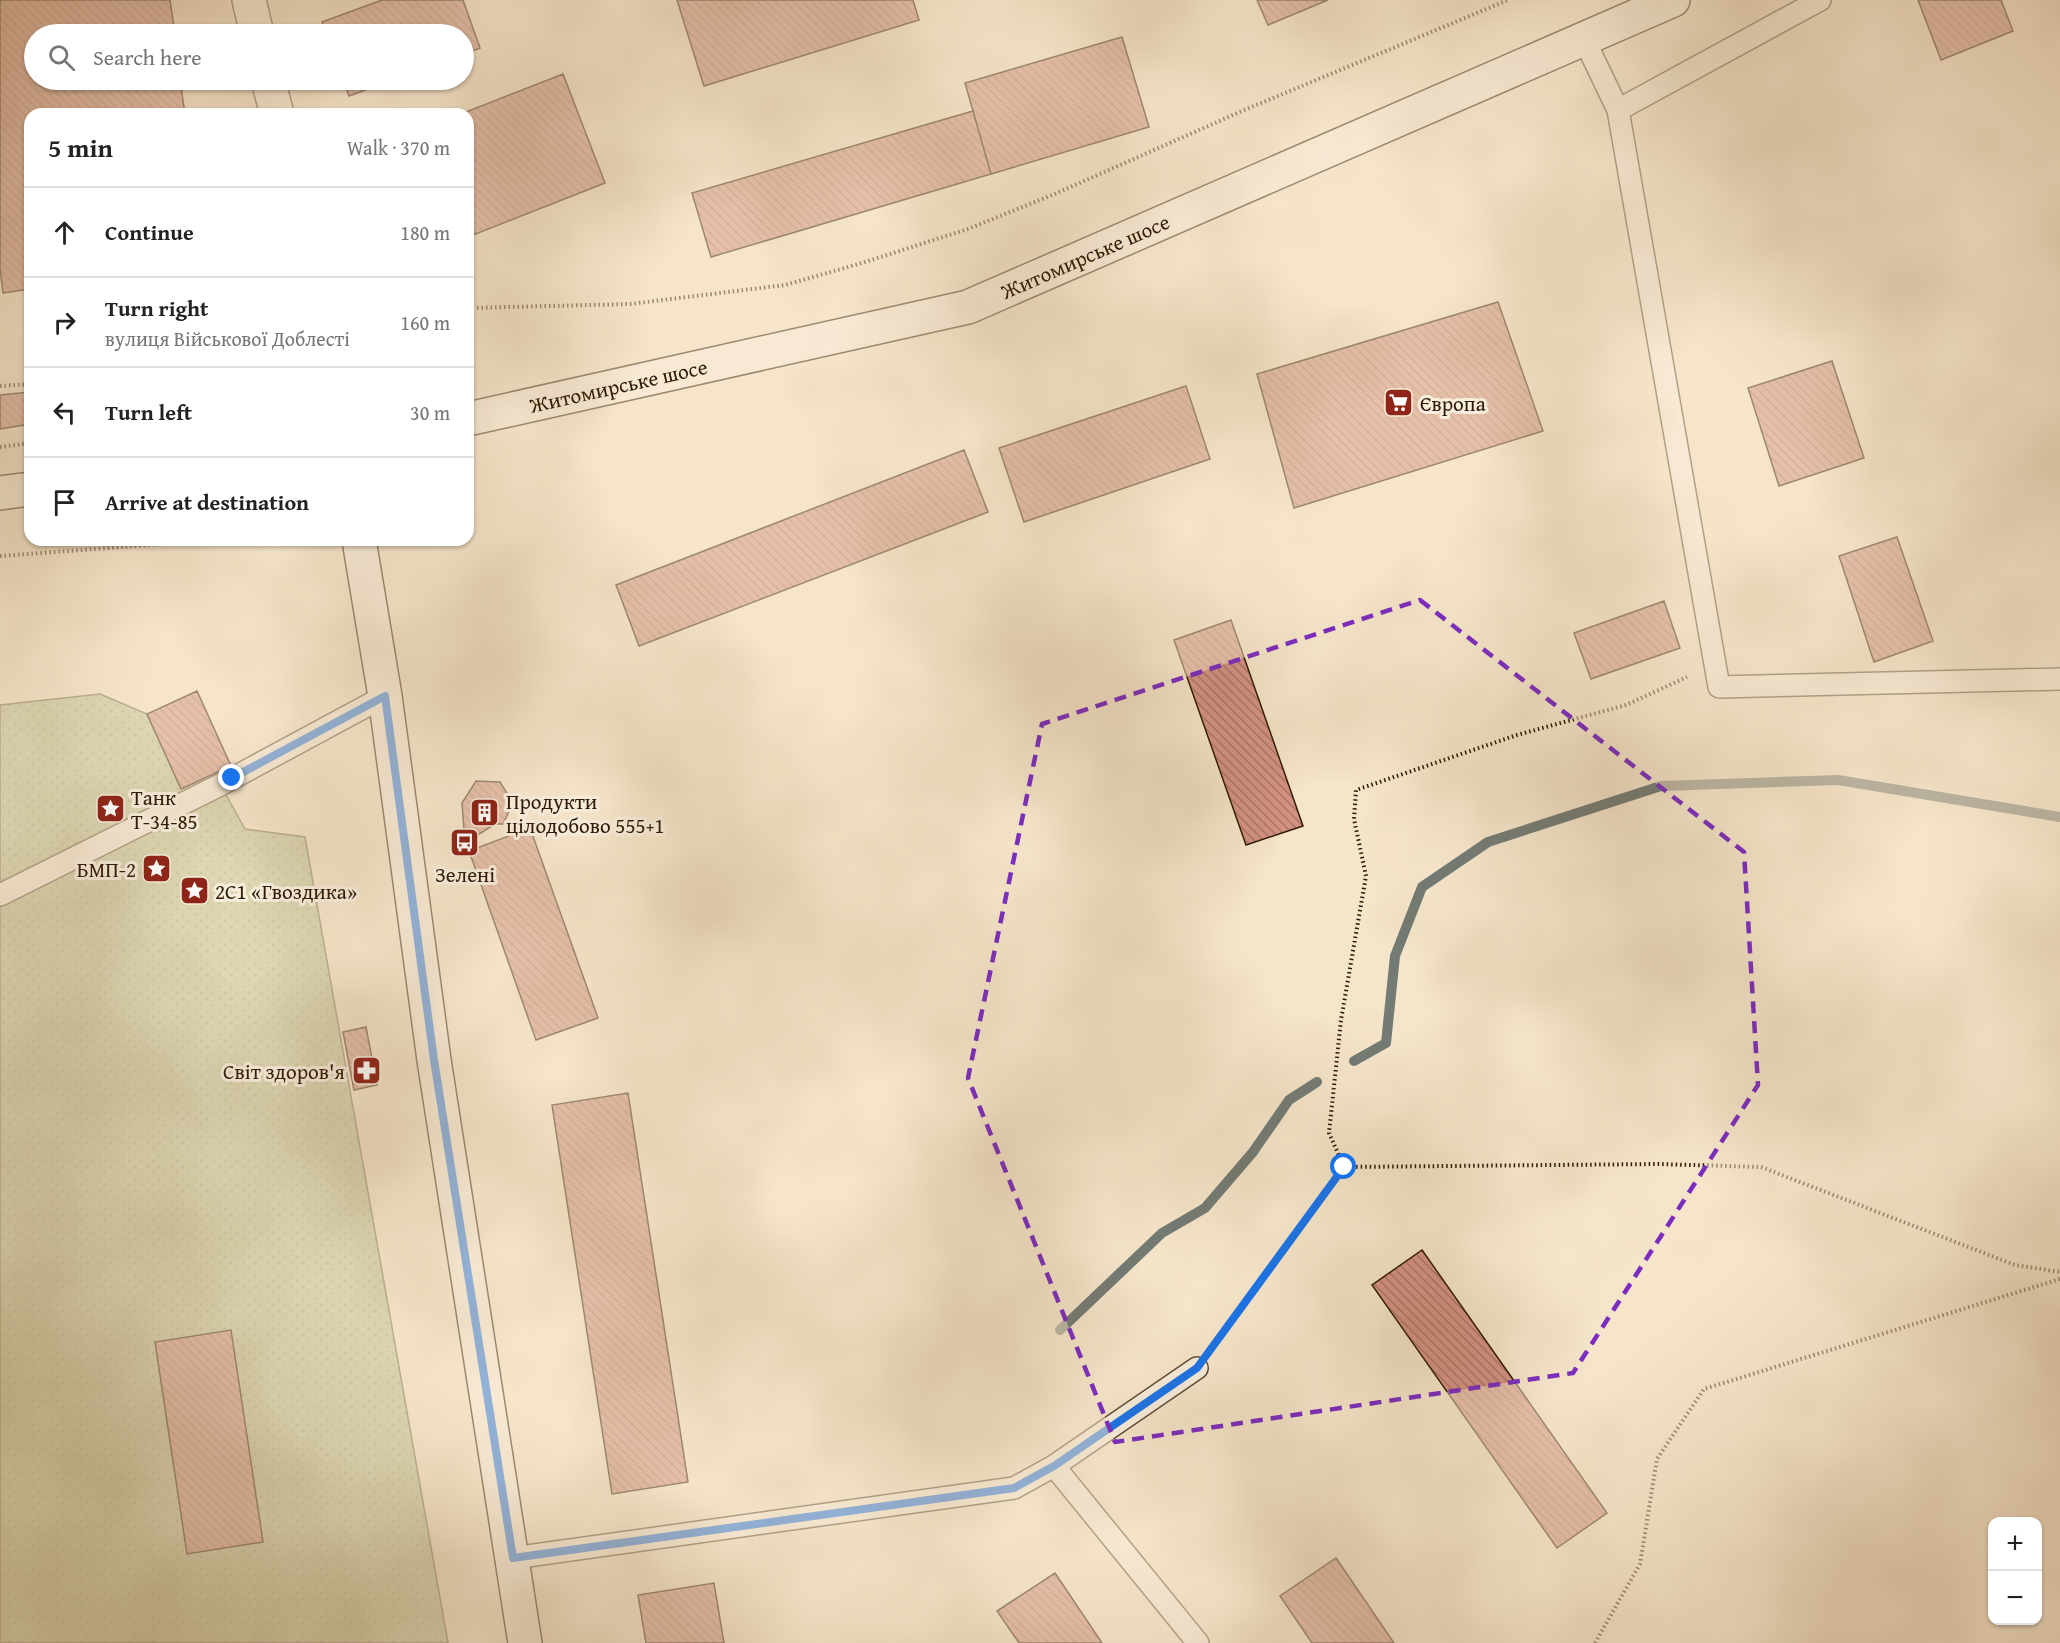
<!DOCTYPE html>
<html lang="en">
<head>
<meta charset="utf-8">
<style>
  :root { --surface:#fff; --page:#f2f2f2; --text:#222; --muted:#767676; --line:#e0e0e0 }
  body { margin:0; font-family:"Gentium Book Plus",serif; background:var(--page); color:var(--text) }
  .controls { position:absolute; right:18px; bottom:18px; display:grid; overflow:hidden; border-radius:12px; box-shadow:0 2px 4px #0004 }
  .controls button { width:54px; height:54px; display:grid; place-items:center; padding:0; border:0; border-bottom:2px solid var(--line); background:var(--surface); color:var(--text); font:30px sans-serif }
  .stop { position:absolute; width:18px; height:18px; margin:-14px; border:4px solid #1a73e8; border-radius:50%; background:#fff }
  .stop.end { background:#1a73e8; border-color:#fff; box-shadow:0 2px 6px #0008 }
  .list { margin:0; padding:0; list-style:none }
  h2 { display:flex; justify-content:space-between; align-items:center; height:78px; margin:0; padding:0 24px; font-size:26px }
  h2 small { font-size:20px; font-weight:400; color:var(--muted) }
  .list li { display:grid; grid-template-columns:39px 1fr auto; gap:18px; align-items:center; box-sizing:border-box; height:90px; padding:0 24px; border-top:2px solid var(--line) }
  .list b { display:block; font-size:22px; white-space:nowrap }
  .list p { margin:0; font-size:20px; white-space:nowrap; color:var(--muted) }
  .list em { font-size:20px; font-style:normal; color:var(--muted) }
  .icon { flex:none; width:33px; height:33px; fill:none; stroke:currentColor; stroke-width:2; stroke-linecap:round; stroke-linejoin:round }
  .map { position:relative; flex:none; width:2060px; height:1643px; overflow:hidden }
  .search { position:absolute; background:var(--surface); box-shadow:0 2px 4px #0004; left:24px; top:24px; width:450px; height:66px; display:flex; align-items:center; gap:15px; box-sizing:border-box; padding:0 21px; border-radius:33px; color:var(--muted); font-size:22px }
  .panel { position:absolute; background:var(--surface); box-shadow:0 2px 4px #0004; left:24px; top:108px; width:450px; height:438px; border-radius:18px }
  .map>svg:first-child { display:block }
  .grass { fill:url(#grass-dots); stroke:#766e4c; stroke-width:1.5 }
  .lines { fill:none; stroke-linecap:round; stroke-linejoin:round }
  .stream { stroke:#737b74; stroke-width:10 }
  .building { fill:url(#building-back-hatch); stroke:#301903; stroke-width:1.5 }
  .lane-casing { stroke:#614c35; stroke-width:24 }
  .street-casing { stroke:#614c35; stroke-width:36 }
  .secondary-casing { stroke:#301903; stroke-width:36 }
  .path { stroke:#301903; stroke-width:4; stroke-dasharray:1.5 3; stroke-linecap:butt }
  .lane { stroke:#f8eedd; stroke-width:21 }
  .street { stroke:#f8eedd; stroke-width:33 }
  .secondary { stroke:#f8eedd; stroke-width:33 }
  .route { stroke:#1a73e8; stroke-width:8 }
  .marked { fill:none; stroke:#7b2cbf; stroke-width:4.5; stroke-dasharray:12 8; stroke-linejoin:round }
  .labels { text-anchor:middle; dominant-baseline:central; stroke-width:6; stroke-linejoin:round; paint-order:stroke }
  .street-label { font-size:21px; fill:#301903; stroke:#f8eedd }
  .poi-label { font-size:21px; fill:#301903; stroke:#f8eedd; text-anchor:start }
</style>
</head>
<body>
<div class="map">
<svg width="2060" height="1643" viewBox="0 0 2060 1643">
  <defs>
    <pattern id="grass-dots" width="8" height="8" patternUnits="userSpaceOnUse" patternTransform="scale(1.5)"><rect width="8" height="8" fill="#bdc496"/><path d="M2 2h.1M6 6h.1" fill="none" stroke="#a3a880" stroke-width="1.8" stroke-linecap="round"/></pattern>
    <pattern id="building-back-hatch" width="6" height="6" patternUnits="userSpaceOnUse" patternTransform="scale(1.5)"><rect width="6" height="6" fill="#d39182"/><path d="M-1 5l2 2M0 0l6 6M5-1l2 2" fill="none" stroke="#ac7668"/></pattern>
  </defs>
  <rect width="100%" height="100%" fill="#f5e5ca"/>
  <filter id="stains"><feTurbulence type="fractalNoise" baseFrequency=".00333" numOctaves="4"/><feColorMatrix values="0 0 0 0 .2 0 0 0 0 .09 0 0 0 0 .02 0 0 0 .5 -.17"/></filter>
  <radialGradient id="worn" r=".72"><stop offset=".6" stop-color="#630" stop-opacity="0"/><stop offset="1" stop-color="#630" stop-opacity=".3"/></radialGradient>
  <path class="grass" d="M100,694L147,714L181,788L214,773L245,829L305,837L448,1643H0V705Z"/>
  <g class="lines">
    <path class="stream" d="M1354,1061L1386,1043L1395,956L1422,887L1488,842L1661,786L1838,780L2060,817
      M1060,1330L1162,1233L1205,1208L1253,1152L1289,1100L1317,1082"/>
  </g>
  <path class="building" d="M0,0H170L175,34H34V80H180L185,114H30V289L3,293L0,268Z
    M382,0H463L480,48L464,54V34H327L322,22Z
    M677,0H913L919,20L704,86Z
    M1257,0H1328L1268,25Z
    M1918,0H2001L2013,31L1941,60Z
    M1122,37L1149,127L991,174L965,83Z
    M563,74L605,183L468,237V114H461Z
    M343,80H393L349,96Z
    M973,111L991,174L711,257L692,193Z
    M1498,302L1543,431L1294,508L1257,374Z
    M1832,361L1864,458L1779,486L1748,388Z
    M1186,386L1210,459L1024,522L999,448Z
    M30,392V424L0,429V395Z
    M964,450L988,512L639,646L616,585Z
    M1897,537L1933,641L1874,662L1839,556Z
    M1664,601L1680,648L1591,679L1574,633Z
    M1231,620L1303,826L1246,845L1174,640Z
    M197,691L231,766L181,789L147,714Z
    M476,781L500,782L513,803L503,824H495L465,843L462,803Z
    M530,828L598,1018L536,1040L469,851Z
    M366,1027L377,1085L354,1090L343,1032Z
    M628,1093L688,1482L612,1494L552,1105Z
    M1422,1250L1607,1513L1557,1548L1372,1285Z
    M231,1330L263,1542L187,1554L155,1342Z
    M1336,1558L1394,1643H1312L1280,1596Z
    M1055,1573L1102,1643H1019L997,1611Z
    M714,1583L724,1643H646L638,1595Z"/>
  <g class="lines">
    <defs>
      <path id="lane" d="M1583,37L1618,110L1719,687L2060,679
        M1618,110L1820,0
        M0,895L220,785L385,696
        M1054,1466L1198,1643
        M513,1558L1014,1488L1054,1466L1197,1368"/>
      <path id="street" d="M249,0L257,34
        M268,80L277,114"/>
      <g id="secondary">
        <path id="s1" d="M468,419L968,307L1673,0"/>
        <path d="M0,493L30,489"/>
        <path d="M359,540L385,696L434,1060L525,1643"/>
      </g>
    </defs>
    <use href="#lane" class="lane-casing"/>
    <use href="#street" class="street-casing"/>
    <use href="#secondary" class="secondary-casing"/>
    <path class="path" d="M468,308L630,304L785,285L862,263L968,229L1057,193L1242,111L1508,0
      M0,386L30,384
      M0,447L30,443
      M0,556L175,543
      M1344,1167L1329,1133L1341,1020L1366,876L1354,819L1356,790L1517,735L1626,705L1687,677
      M1213,1346L1344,1167L1658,1164L1761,1167L2015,1265L2060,1272
      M1595,1643L1640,1564L1657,1459L1704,1389L2060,1279"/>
    <use href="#lane" class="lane"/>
    <use href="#street" class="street"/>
    <use href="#secondary" class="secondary"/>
  </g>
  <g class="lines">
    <path class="route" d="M232,778L385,696L434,1060L513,1558L1014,1488L1054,1466L1197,1368L1344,1167"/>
  </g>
  <path d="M0 0H2060V1643H0ZM1420,600L1744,852L1758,1085L1573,1373L1115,1442L968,1078L1042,724Z" fill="#f5e5ca" fill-opacity=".55" fill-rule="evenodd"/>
  <path class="marked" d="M1420,600L1744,852L1758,1085L1573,1373L1115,1442L968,1078L1042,724Z"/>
  <defs>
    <symbol id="supermarket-square" viewBox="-11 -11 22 22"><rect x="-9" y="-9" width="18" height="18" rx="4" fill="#8f2418" stroke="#f8eedd"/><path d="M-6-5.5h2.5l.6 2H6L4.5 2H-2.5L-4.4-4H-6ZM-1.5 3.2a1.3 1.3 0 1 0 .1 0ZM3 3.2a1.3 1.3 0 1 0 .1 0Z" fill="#fff"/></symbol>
    <symbol id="sight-square" viewBox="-11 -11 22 22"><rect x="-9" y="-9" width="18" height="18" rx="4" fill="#8f2418" stroke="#f8eedd"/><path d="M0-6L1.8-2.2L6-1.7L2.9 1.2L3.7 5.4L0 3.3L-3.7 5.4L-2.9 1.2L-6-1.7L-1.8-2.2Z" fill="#fff"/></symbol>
    <symbol id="building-square" viewBox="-11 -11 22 22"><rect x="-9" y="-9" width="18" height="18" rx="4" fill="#8f2418" stroke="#f8eedd"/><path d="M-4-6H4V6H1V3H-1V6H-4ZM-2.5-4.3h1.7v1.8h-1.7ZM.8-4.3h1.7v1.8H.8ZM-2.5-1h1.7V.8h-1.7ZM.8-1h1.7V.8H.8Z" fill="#fff"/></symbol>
    <symbol id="bus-square" viewBox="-11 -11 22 22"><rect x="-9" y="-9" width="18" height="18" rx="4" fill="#8f2418" stroke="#f8eedd"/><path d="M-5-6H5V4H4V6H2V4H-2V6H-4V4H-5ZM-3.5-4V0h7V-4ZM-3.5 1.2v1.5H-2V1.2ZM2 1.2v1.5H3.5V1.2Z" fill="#fff"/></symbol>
    <symbol id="pharmacy-square" viewBox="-11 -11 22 22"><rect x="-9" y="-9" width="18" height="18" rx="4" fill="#8f2418" stroke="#f8eedd"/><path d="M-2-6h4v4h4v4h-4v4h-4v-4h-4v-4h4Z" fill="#fff"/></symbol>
  </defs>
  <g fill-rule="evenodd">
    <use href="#supermarket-square" x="1382" y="386" width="33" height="33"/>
    <use href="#sight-square" x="94" y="792" width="33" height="33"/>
    <use href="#building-square" x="468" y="796" width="33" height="33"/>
    <use href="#bus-square" x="448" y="826" width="33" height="33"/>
    <use href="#sight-square" x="140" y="852" width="33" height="33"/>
    <use href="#sight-square" x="178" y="874" width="33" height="33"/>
    <use href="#pharmacy-square" x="350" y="1054" width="33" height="33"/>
  </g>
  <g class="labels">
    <g class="street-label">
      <text stroke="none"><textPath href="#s1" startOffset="640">Житомирське шосе</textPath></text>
      <text stroke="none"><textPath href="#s1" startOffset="154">Житомирське шосе</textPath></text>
    </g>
    <g class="poi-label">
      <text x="1420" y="403">Європа</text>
      <text x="131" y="797">Танк<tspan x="131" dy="24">Т-34-85</tspan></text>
      <text x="506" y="801">Продукти<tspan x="506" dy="24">цілодобово 555+1</tspan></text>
      <text x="136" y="869" text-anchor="end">БМП-2</text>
      <text x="465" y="874" text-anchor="middle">Зелені</text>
      <text x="215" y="891">2С1 «Гвоздика»</text>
      <text x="345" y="1071" text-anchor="end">Світ здоров'я</text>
    </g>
  </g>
  <rect width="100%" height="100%" filter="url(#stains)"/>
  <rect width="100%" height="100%" fill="url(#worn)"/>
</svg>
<div class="controls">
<button>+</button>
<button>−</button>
</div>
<div class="stop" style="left:1344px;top:1167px"></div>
<div class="stop end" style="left:232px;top:778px"></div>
<div class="search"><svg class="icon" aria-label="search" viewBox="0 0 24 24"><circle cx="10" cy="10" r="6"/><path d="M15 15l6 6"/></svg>Search here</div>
<section class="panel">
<h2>5 min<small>Walk · 370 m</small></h2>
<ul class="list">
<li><svg class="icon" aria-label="ahead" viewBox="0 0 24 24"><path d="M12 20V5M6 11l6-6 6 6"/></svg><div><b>Continue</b></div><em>180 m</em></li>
<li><svg class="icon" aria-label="right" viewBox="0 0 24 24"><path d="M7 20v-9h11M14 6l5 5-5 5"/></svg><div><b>Turn right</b><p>вулиця Військової Доблесті</p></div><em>160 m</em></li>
<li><svg class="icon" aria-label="left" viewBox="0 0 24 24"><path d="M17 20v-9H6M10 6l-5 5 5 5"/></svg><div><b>Turn left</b></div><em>30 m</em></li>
<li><svg class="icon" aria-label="arrive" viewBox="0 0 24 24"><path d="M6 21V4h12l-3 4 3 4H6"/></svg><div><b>Arrive at destination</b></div></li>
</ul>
</section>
</div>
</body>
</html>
